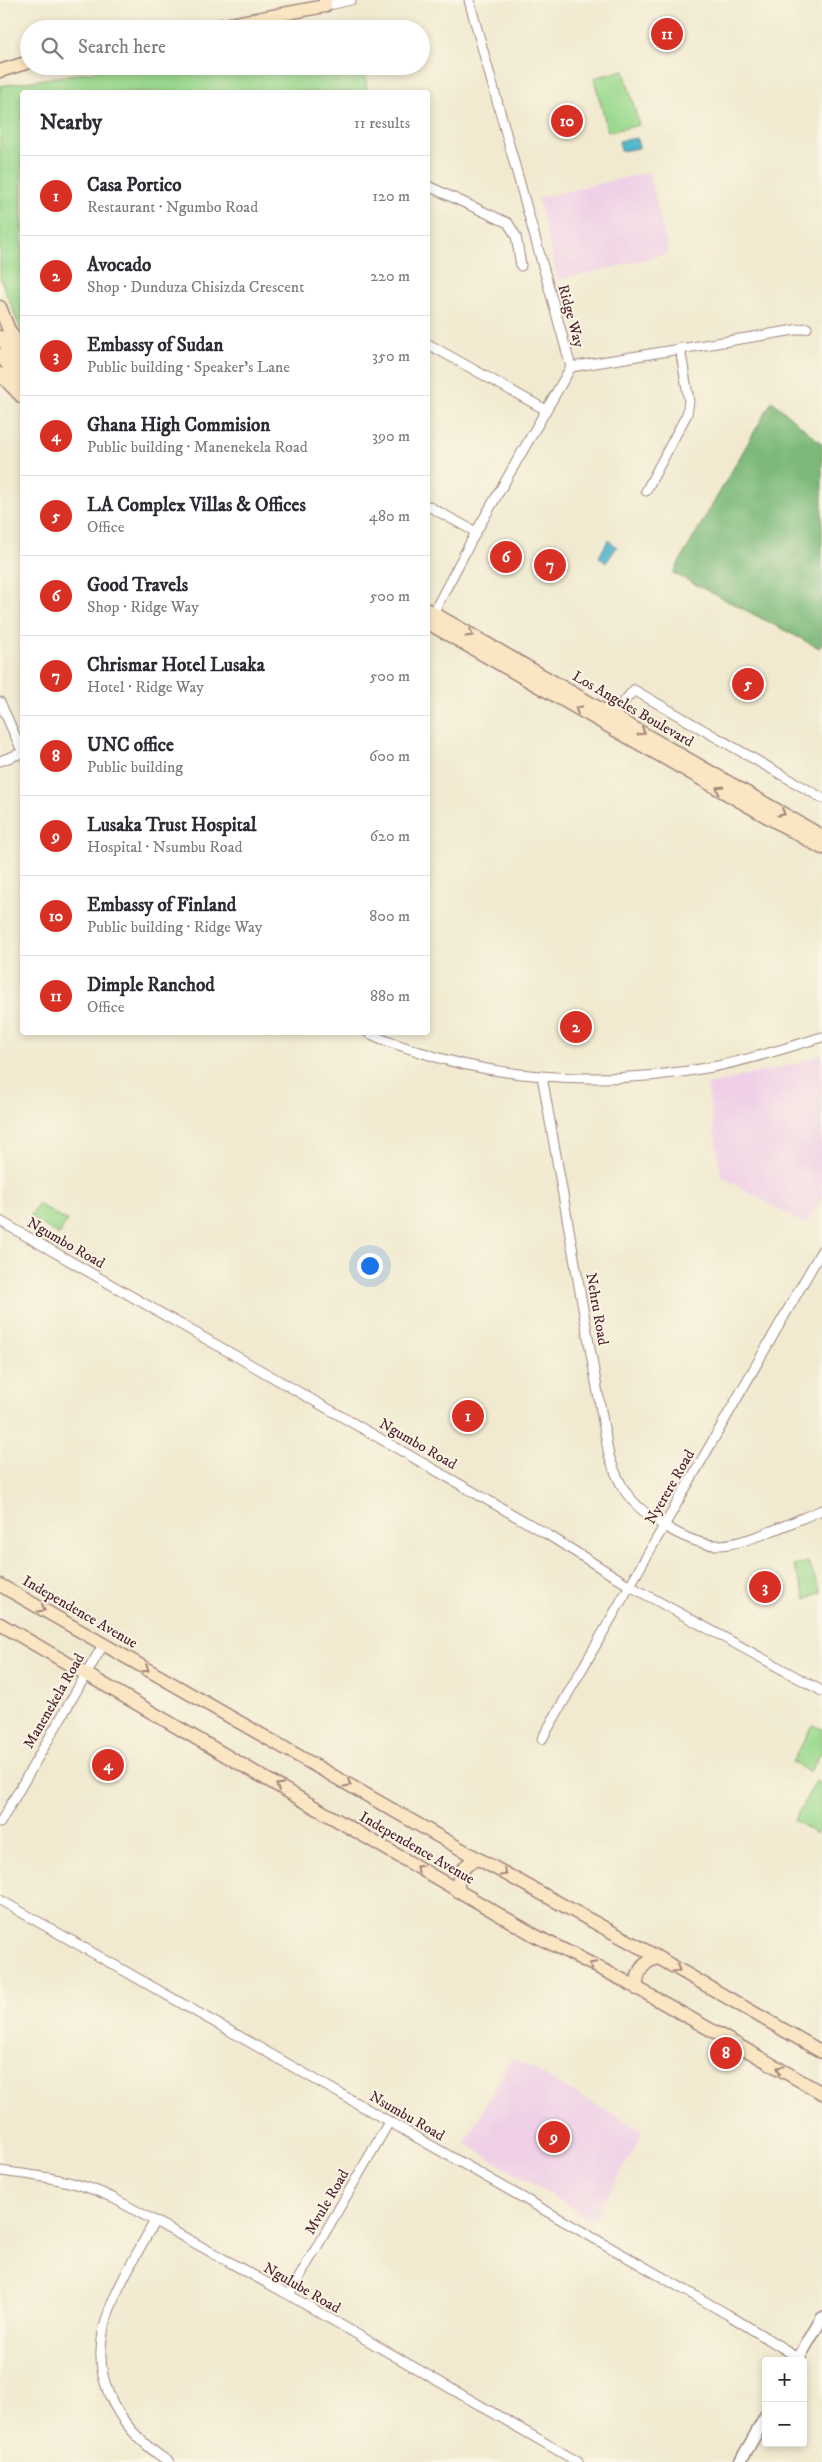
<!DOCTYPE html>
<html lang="en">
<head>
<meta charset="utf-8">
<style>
  :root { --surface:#fff; --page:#f7f7f7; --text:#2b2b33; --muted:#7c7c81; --line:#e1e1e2; --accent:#d93025 }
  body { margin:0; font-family:"IM FELL DW Pica",serif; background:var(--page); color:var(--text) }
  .controls { position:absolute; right:15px; bottom:15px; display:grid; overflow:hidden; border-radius:5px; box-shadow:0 2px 8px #0003 }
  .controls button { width:45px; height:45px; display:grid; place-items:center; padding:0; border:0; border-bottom:1px solid var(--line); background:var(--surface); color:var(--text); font:25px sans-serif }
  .you { position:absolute; left:369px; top:1265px; width:18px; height:18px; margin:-12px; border:4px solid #fff; border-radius:50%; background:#1a73e8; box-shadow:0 0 0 8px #1a73e833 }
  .badge { display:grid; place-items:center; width:32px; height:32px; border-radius:50%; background:var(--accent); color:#fff; font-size:16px; font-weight:700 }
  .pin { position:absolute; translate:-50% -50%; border:2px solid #fff; box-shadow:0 1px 5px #0006 }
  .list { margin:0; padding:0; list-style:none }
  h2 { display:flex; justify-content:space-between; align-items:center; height:65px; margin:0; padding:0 20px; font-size:21px }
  h2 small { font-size:16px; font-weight:400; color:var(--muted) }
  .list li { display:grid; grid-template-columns:32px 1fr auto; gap:15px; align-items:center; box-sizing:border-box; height:80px; padding:0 20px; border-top:1px solid var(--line) }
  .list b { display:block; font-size:19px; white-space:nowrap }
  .list p { margin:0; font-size:16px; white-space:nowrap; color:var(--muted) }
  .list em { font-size:16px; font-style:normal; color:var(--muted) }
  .icon { flex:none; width:28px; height:28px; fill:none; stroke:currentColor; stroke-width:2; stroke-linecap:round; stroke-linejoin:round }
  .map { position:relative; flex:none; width:822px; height:2462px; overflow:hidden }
  .search { position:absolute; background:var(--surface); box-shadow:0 2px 8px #0003; left:20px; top:20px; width:410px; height:55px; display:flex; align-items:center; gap:12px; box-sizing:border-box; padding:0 18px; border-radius:28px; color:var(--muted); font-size:19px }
  .panel { position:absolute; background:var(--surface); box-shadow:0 2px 8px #0003; left:20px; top:90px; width:410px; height:945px; border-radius:5px }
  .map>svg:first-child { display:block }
  .built { fill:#efd0e7 }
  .green { fill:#9cda8f; stroke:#737c5d }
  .forest { fill:#7dba7a; stroke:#646c52 }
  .water { fill:#4db6cb; stroke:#4c6a7b }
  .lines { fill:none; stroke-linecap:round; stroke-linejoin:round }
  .minor-casing { stroke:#9e847e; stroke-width:11 }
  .tertiary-casing { stroke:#9e847e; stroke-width:14 }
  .secondary-casing { stroke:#9e847e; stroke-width:15 }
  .minor { stroke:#fff; stroke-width:9 }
  .tertiary { stroke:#fff; stroke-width:11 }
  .secondary { stroke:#fbe6c4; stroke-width:12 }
  .oneway { stroke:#a28278 }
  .labels { text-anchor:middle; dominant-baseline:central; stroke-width:4; stroke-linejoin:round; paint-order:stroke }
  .street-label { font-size:15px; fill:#4a1f2b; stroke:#fcf5e5 }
</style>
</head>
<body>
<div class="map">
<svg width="822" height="2462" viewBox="0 0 822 2462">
  <rect width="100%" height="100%" fill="#fcf5e5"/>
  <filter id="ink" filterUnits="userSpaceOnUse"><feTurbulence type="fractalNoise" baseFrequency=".02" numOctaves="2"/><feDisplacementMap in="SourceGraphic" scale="10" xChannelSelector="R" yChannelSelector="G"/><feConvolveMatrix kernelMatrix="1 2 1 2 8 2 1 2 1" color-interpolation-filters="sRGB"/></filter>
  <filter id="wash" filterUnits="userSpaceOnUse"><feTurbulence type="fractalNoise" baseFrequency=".0096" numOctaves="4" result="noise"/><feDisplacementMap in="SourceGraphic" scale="20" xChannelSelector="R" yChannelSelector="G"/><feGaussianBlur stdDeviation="1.12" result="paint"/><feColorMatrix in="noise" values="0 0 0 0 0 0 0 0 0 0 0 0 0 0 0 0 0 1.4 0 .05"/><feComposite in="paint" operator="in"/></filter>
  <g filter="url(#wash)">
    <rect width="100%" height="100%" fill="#f1ead0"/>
    <path class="built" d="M649,172L669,254L558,280L538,198Z
      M822,1054V1196L806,1225L721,1176L707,1085L799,1063Z
      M512,2057L644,2132L593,2221L465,2143Z"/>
    <path class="green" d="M126,66H365L367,92H22V333L0,277V86Z
      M624,70L639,125L608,132L594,78Z
      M38,1204L67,1221L59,1235L30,1217Z
      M808,1562L821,1592L806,1599L794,1566Z
      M813,1725L822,1729V1751L810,1772L792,1762Z
      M816,1781L822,1785V1823L816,1834L794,1820Z"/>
    <path class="forest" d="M772,401L822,444V644L819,648L673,573Z"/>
    <path class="water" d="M637,138L639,148L621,151L619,141Z
      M608,540L617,547L606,563L599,557Z"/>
  </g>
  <g filter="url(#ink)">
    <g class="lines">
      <defs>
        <path id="minor" d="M325,6L351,0
          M428,186L508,223L516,236L521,266
          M428,344L546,410
          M571,367L807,328
          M646,491L687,414L689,401L680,348
          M428,506L476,532
          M431,617L476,532L571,367L469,0
          M0,702L22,751
          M612,715L634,690L822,798
          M0,761L22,753
          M367,1032C382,1041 400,1045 417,1051C506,1082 619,1085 712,1067C750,1060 786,1048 822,1037
          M542,1076L609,1456C614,1469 618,1482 627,1494C644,1517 692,1547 721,1545C750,1543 794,1521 822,1510
          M0,1221L545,1533L630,1586L822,1691
          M542,1739L822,1250
          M0,1823L103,1645
          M0,1900L727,2314L799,2358
          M0,2171C40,2176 77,2180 113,2198L289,2295L578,2462
          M154,2222C140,2249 122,2277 111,2306C84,2371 114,2426 169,2462
          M289,2295L389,2122"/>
        <path id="tertiary" d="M797,2361L822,2318
          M740,2462L766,2416"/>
        <path id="secondary" d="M204,29L325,6V0
          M0,71L29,62
          M0,307L8,328L22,350
          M0,337L22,368
          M0,355L22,383
          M0,374L22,397
          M428,610L822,836
          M428,623L822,848
          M0,1585L473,1856L643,1949L822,2052
          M0,1624L536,1936L623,1980L822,2093
          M458,1891C457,1875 463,1864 478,1859
          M637,1989C636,1973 642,1962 658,1958"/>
      </defs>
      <use href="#minor" class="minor-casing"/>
      <use href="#tertiary" class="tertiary-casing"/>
      <use href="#secondary" class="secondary-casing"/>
      <use href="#minor" class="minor"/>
      <use href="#tertiary" class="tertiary"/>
      <use href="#secondary" class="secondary"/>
    </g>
    <defs><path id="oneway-chevron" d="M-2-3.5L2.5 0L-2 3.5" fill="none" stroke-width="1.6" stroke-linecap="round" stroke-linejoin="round" transform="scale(1.25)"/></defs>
    <g class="oneway">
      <use href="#oneway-chevron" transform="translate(470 634) rotate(30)"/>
      <use href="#oneway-chevron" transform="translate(578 709) rotate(-150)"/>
      <use href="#oneway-chevron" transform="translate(642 732) rotate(30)"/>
      <use href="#oneway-chevron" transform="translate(719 789) rotate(-150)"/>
      <use href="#oneway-chevron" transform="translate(782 813) rotate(30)"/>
      <use href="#oneway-chevron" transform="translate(42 1609) rotate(30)"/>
      <use href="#oneway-chevron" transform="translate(146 1669) rotate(30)"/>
      <use href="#oneway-chevron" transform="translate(348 1784) rotate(30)"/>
      <use href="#oneway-chevron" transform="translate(279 1786) rotate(-150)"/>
      <use href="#oneway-chevron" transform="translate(419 1868) rotate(-150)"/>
      <use href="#oneway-chevron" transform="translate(504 1873) rotate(29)"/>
      <use href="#oneway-chevron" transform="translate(592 1965) rotate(-153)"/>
      <use href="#oneway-chevron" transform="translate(677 1969) rotate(30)"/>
      <use href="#oneway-chevron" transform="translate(780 2069) rotate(-151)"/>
    </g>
  </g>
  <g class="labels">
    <g class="street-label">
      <text transform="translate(571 316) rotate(75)">Ridge Way</text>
      <text transform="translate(633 709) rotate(30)">Los Angeles Boulevard</text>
      <text transform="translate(66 1243) rotate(30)">Ngumbo Road</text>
      <text transform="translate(597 1309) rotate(80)">Nehru Road</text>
      <text transform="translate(418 1444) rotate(30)">Ngumbo Road</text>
      <text transform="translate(670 1487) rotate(-60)">Nyerere Road</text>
      <text transform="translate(80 1612) rotate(30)">Independence Avenue</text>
      <text transform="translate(54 1701) rotate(-60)">Manenekela Road</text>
      <text transform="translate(417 1848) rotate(30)">Independence Avenue</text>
      <text transform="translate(407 2116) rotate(30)">Nsumbu Road</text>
      <text transform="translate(327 2202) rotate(-60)">Mvule Road</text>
      <text transform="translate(302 2288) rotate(30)">Ngulube Road</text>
    </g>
  </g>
</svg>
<div class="controls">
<button>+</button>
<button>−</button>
</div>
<div class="you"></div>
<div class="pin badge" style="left:468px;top:1416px">1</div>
<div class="pin badge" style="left:576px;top:1027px">2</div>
<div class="pin badge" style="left:765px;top:1587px">3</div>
<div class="pin badge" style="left:108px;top:1765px">4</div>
<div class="pin badge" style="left:748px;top:684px">5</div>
<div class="pin badge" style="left:506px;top:557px">6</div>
<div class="pin badge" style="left:550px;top:565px">7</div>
<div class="pin badge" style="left:726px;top:2053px">8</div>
<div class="pin badge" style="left:554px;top:2137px">9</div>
<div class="pin badge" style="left:567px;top:121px">10</div>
<div class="pin badge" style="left:667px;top:34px">11</div>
<div class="search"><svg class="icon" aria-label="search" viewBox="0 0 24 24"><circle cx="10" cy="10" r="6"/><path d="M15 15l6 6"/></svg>Search here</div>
<section class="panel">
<h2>Nearby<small>11 results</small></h2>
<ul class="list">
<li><span class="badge">1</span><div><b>Casa Portico</b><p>Restaurant · Ngumbo Road</p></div><em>120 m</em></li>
<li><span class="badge">2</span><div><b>Avocado</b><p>Shop · Dunduza Chisizda Crescent</p></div><em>220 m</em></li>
<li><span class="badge">3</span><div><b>Embassy of Sudan</b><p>Public building · Speaker's Lane</p></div><em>350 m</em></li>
<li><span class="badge">4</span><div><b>Ghana High Commision</b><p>Public building · Manenekela Road</p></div><em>390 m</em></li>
<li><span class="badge">5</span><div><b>LA Complex Villas &amp; Offices</b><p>Office</p></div><em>480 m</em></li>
<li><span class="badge">6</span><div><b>Good Travels</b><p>Shop · Ridge Way</p></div><em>500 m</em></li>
<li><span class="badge">7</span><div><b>Chrismar Hotel Lusaka</b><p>Hotel · Ridge Way</p></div><em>500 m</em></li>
<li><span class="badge">8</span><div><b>UNC office</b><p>Public building</p></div><em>600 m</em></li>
<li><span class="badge">9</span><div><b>Lusaka Trust Hospital</b><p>Hospital · Nsumbu Road</p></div><em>620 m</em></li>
<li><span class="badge">10</span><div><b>Embassy of Finland</b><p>Public building · Ridge Way</p></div><em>800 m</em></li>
<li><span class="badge">11</span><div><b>Dimple Ranchod</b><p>Office</p></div><em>880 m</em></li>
</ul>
</section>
</div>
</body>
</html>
